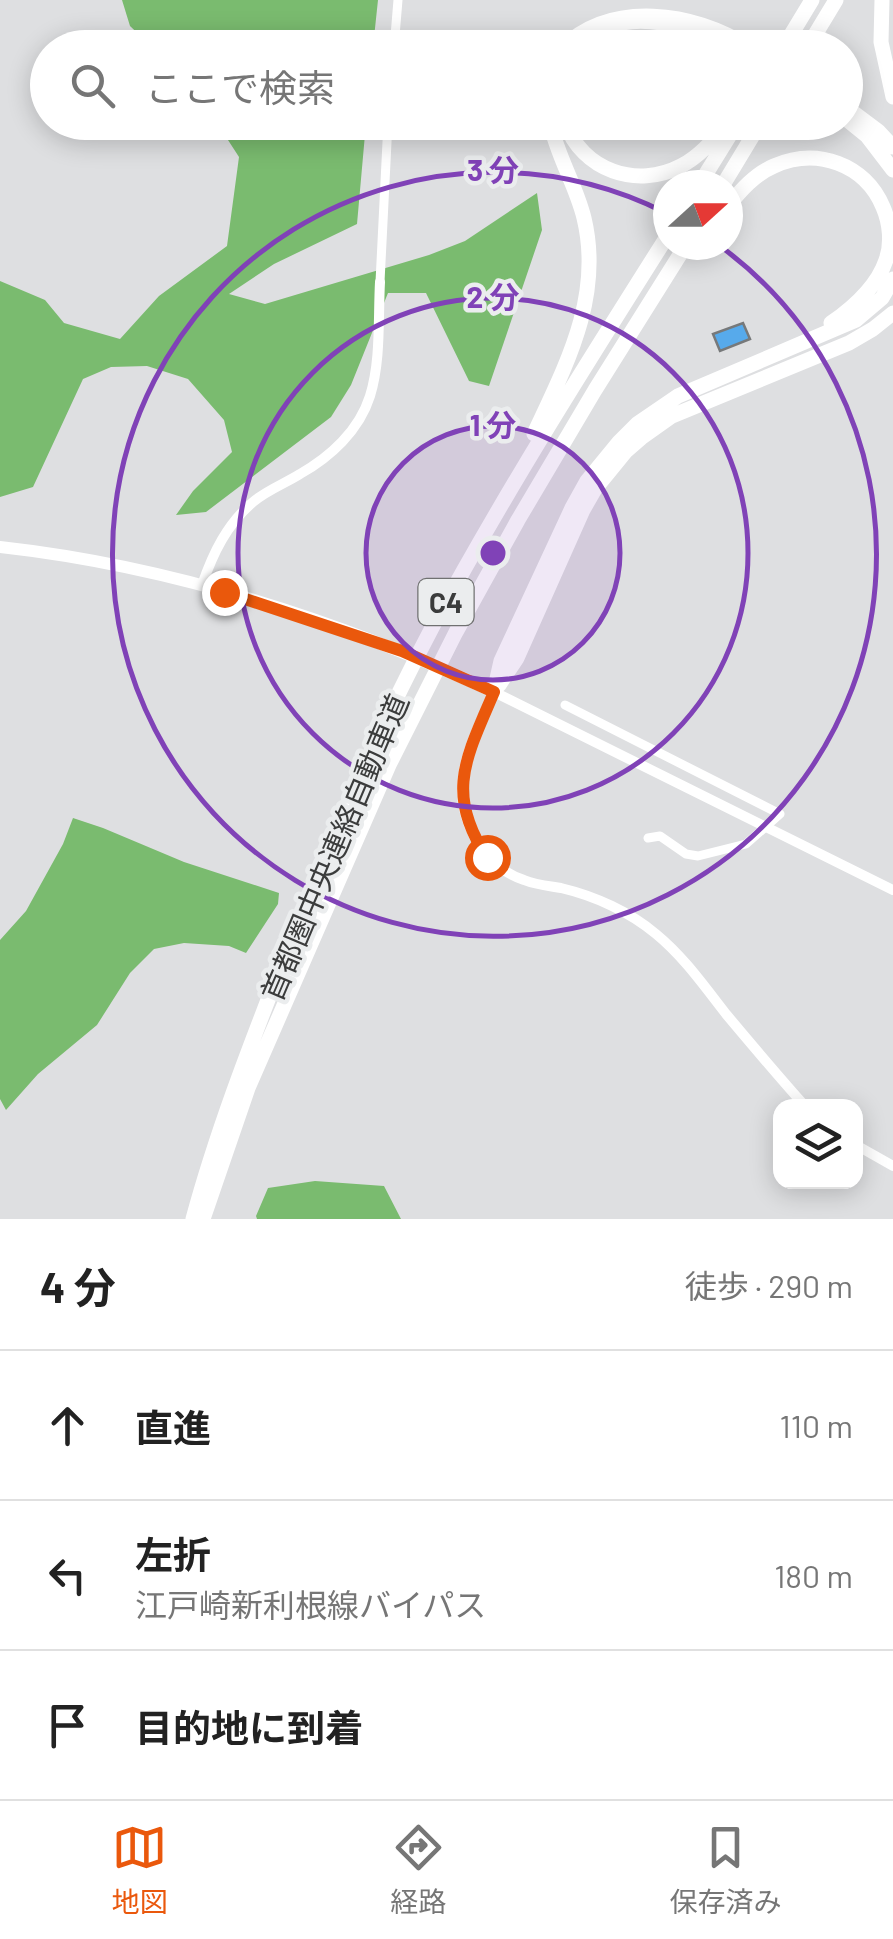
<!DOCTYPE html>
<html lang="ja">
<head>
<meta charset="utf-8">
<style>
  :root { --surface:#fff; --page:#f2f2f2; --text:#222; --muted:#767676; --line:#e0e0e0; --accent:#ea580c }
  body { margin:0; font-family:Barlow,"Noto Sans JP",sans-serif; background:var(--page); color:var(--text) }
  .controls { position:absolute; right:30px; bottom:30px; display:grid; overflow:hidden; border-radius:20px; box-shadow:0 5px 25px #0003 }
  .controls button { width:90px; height:90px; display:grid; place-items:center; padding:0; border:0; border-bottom:2px solid var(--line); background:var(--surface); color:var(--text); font:50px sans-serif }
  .compass { position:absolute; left:653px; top:170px; width:90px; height:90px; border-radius:50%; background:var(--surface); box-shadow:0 5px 25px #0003; rotate:69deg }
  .stop { position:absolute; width:30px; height:30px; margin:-22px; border:8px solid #ea580c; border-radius:50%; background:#fff }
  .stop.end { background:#ea580c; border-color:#fff; box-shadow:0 2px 10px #0008 }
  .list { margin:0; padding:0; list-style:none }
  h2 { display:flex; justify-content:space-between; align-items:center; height:130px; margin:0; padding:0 40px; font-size:42px }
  h2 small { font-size:32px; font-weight:400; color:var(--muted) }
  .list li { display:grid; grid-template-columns:65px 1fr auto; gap:30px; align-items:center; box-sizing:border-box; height:150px; padding:0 40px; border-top:2px solid var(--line) }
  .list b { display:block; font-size:38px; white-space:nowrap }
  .list p { margin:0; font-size:32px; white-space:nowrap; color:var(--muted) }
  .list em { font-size:32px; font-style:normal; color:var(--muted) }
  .icon { flex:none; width:55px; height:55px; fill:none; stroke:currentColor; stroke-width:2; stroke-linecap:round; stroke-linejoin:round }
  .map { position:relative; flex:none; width:893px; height:1219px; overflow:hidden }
  .search { position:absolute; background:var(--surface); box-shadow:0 5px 25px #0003; left:30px; right:30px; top:30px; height:110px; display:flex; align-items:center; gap:25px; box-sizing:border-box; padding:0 35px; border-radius:55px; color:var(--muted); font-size:38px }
  .sheet { height:580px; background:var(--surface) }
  nav { display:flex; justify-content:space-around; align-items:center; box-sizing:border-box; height:140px; border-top:2px solid var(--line); background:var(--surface); font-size:28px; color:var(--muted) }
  nav a { display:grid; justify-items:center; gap:5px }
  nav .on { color:var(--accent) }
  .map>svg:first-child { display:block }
  .forest { fill:#7abb6f }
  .building { fill:#57aaeb; stroke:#77797a; stroke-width:2.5 }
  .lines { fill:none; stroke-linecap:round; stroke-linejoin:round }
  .minor { stroke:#fff; stroke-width:9 }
  .tertiary { stroke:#fff; stroke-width:10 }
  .primary { stroke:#fff; stroke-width:12 }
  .motorway { stroke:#fff; stroke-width:15 }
  .route { stroke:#ea580c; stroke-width:12 }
  .ring { fill:none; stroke:#8042b7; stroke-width:5 }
  .labels { text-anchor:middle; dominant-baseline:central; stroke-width:9; stroke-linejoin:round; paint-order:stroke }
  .shield { fill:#ebedee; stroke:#707171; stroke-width:2.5 }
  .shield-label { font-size:28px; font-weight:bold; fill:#3b3c3c }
  .street-label { font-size:30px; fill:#3b3c3c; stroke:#ebedee }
  .centre { fill:#8042b7; stroke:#ebedee; stroke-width:5 }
  .ring-label { font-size:30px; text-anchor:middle; font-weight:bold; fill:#8042b7; stroke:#ebedee; stroke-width:9; stroke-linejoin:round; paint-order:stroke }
</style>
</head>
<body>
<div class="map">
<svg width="893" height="1219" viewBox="0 0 893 1219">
  <rect width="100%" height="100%" fill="#dedfe1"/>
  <path class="forest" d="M122,0H378L373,47L153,48L130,26Z
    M217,123H366L357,224L274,264L229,294L265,304L429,255L465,241L537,193L542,230L489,386L469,381L426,293H388L351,385L331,417L206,512L176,515L193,491L232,452L224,420L188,379L147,366L111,367L83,379L33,487L0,497V281L45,300L64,323L120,339L159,296L227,246L239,157Z
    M73,818L103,828L184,862L279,893L278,904L246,953L229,946L184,943L154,949L130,973L97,1025L38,1074L6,1110L0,1099V940L26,911L63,844Z
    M315,1181L384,1186L401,1219H257L256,1216L268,1188Z"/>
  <path class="building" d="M743,323L750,339L720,351L713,334Z"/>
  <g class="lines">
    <path class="minor" d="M394,48L398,0
      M380,282L388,122
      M565,705L780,814L746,844L698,856L686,854L660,836L648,838"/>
    <path class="tertiary" d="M202,585C213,553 227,524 253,502C267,490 284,484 300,474C330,457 359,431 370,396C381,361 378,319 380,282
      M805,1106C778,1076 752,1045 726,1014C704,986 684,957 656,934C630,912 595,896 561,888C549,886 536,885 524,880C480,865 455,816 464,770C469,743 483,717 494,692L893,890
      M856,1145L893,1166"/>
    <path class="primary" d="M0,547C171,566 338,620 494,692"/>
    <path class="motorway" d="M882,0L881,42L893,97
      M562,48C612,0 692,11 751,48
      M580,48C619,3 682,23 727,48
      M783,48L812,0
      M807,48L836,0
      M846,107L878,131L893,147
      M846,119L867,136L893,170
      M565,122C582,171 637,189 681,166C700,156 715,139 727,122
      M699,185L738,122
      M723,185L761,122
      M728,206C741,190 755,174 774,166C817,147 865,164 883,207C890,223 892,244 886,260C877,287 854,307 831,323
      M534,434C566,365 603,297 584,218C576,185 557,156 550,122
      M499,685L517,658L583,510L595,489L626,451L641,438L672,416L849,343L873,329L893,313
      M494,692L501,661L572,508L587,481L619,442L637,424L678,396L856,320L882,298L893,279
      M193,1219C216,1134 248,1051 280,969C326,852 375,735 434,624C506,491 587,363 668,235
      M203,1219L248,1088L389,765L456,632L518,520L595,390L686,245"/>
  </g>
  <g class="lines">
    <path class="route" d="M224,592L402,651L494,692C467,756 444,793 487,857"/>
  </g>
  <circle cx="493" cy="553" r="127" fill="#8042b7" fill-opacity=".12"/>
  <g class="ring">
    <circle cx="493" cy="553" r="127"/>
    <circle cx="493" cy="553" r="255"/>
    <path d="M720 246A382 382 0 1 1 666 213"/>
  </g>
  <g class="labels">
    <rect class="shield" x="418.5" y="579" width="55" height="46" rx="8"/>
    <g class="shield-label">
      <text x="446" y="602">C4</text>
    </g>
    <g class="street-label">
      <text transform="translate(334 847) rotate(-67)">首都圏中央連絡自動車道</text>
    </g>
  </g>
  <circle cx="493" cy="553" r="15" class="centre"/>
  <g class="ring-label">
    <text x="493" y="181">3 分</text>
    <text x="493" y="308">2 分</text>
    <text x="493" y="436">1 分</text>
  </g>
</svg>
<div class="controls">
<button><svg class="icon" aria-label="layers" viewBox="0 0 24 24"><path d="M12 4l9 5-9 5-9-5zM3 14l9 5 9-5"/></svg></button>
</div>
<svg class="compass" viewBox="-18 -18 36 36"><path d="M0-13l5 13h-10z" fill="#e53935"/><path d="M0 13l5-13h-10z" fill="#767676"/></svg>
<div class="stop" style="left:487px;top:857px"></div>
<div class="stop end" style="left:224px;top:592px"></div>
<div class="search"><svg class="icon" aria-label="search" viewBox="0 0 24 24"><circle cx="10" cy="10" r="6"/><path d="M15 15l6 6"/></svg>ここで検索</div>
</div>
<section class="sheet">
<h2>4 分<small>徒歩 · 290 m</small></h2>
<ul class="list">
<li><svg class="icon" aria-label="ahead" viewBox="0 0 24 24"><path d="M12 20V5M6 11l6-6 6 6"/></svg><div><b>直進</b></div><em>110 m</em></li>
<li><svg class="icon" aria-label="left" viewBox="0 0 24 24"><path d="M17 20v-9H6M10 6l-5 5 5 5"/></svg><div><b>左折</b><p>江戸崎新利根線バイパス</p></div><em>180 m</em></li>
<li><svg class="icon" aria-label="arrive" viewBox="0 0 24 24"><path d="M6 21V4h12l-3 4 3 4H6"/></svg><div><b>目的地に到着</b></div></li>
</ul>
</section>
<nav>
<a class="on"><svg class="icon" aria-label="map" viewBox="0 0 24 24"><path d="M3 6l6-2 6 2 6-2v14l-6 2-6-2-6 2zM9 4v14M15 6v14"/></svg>地図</a>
<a><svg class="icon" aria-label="directions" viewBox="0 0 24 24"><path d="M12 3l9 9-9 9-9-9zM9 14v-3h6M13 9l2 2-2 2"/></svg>経路</a>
<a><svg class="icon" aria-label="saved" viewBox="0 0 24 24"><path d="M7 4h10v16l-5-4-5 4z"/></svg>保存済み</a>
</nav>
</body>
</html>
